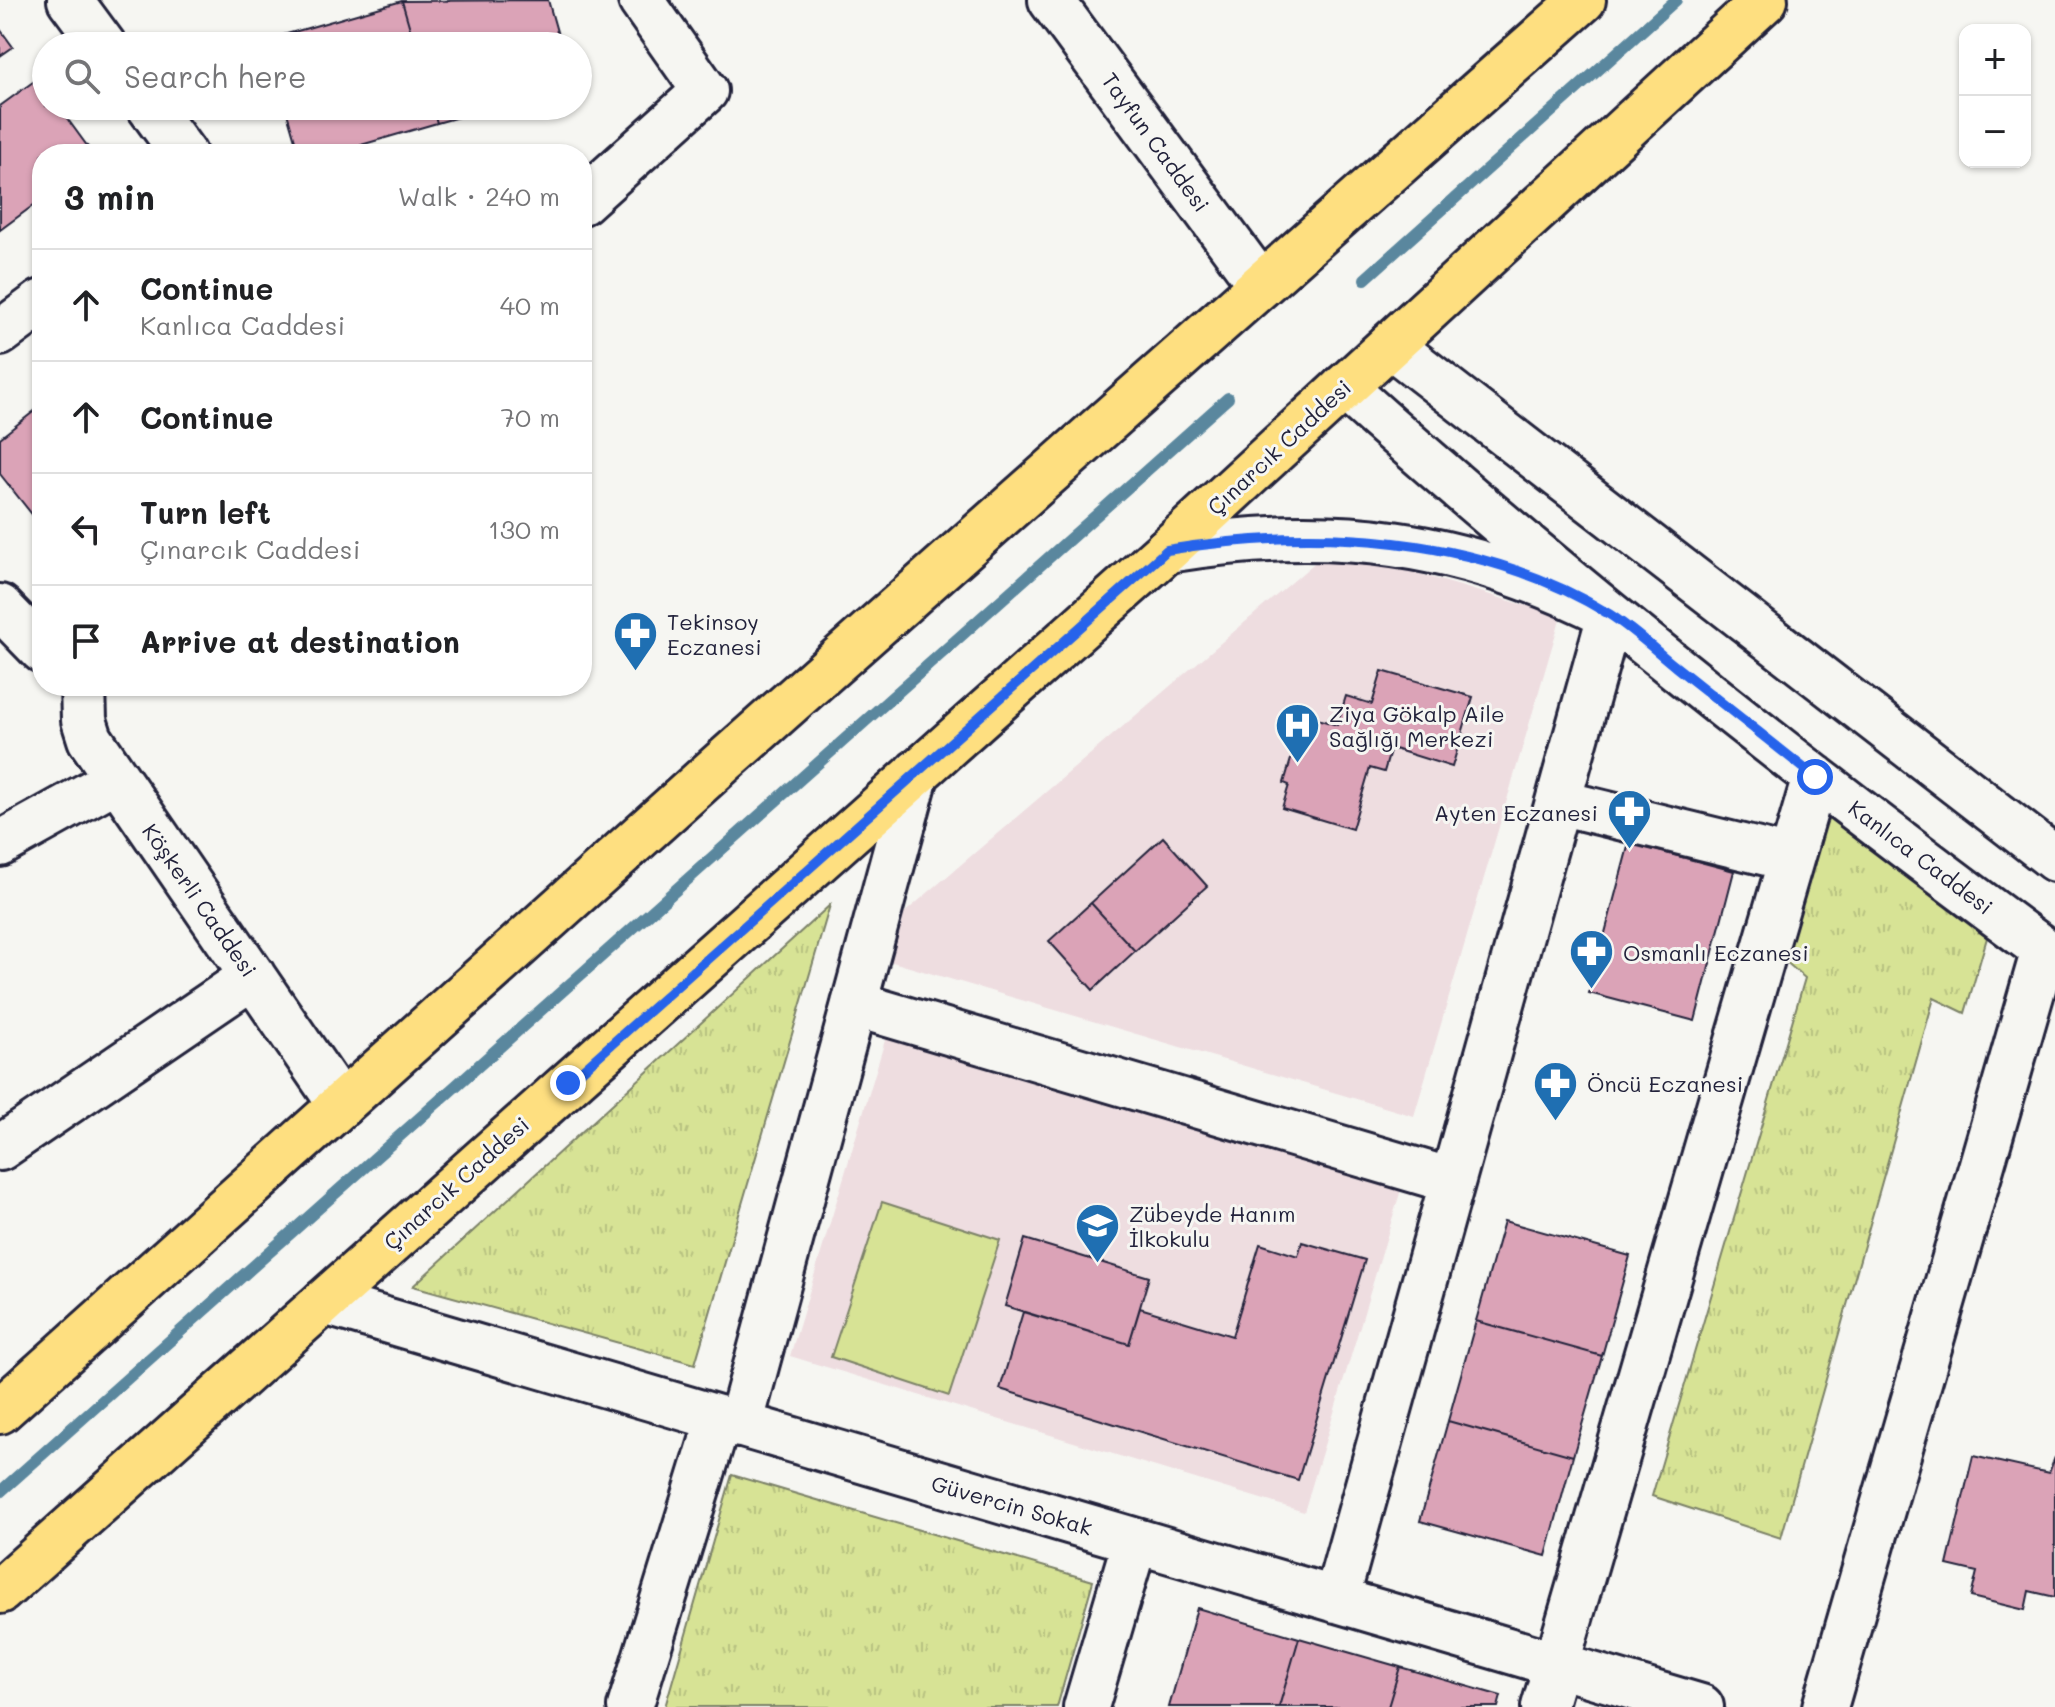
<!DOCTYPE html>
<html lang="en">
<head>
<meta charset="utf-8">
<style>
  :root { --surface:#fff; --page:#f6f6f6; --text:#202124; --muted:#757577; --line:#e0e0e0 }
  body { margin:0; font-family:Mali,sans-serif; background:var(--page); color:var(--text) }
  .controls { position:absolute; right:24px; top:24px; display:grid; overflow:hidden; border-radius:16px; box-shadow:0 2px 6px #0004 }
  .controls button { width:72px; height:72px; display:grid; place-items:center; padding:0; border:0; border-bottom:2px solid var(--line); background:var(--surface); color:var(--text); font:40px sans-serif }
  .stop { position:absolute; width:24px; height:24px; margin:-18px; border:6px solid #2563eb; border-radius:50%; background:#fff }
  .stop.end { background:#2563eb; border-color:#fff; box-shadow:0 2px 8px #0008 }
  .list { margin:0; padding:0; list-style:none }
  h2 { display:flex; justify-content:space-between; align-items:center; height:104px; margin:0; padding:0 32px; font-size:34px }
  h2 small { font-size:26px; font-weight:400; color:var(--muted) }
  .list li { display:grid; grid-template-columns:52px 1fr auto; gap:24px; align-items:center; box-sizing:border-box; height:112px; padding:0 32px; border-top:2px solid var(--line) }
  .list b { display:block; font-size:30px; white-space:nowrap }
  .list p { margin:0; font-size:26px; white-space:nowrap; color:var(--muted) }
  .list em { font-size:26px; font-style:normal; color:var(--muted) }
  .icon { flex:none; width:44px; height:44px; fill:none; stroke:currentColor; stroke-width:2; stroke-linecap:round; stroke-linejoin:round }
  .map { position:relative; flex:none; width:2055px; height:1707px; overflow:hidden }
  .search { position:absolute; background:var(--surface); box-shadow:0 2px 6px #0004; left:32px; top:32px; width:560px; height:88px; display:flex; align-items:center; gap:20px; box-sizing:border-box; padding:0 28px; border-radius:44px; color:var(--muted); font-size:30px }
  .panel { position:absolute; background:var(--surface); box-shadow:0 2px 6px #0004; left:32px; top:144px; width:560px; height:552px; border-radius:32px }
  .map>svg:first-child { display:block }
  .built { fill:#eedde0 }
  .grass { fill:#d7e395; stroke:#7c8268; stroke-width:2 }
  .park { fill:url(#park-tufts); stroke:#7c8268; stroke-width:2 }
  .lines { fill:none; stroke-linecap:round; stroke-linejoin:round }
  .stream { stroke:#5a879e; stroke-width:12 }
  .building { fill:#dba3b7; stroke:#22223b; stroke-width:2 }
  .minor-casing { stroke:#22223b; stroke-width:50 }
  .major-casing { stroke:#22223b; stroke-width:50 }
  .minor { stroke:#f6f6f2; stroke-width:44 }
  .major { stroke:#fedf80; stroke-width:44 }
  .route { stroke:#2563eb; stroke-width:10 }
  .labels { text-anchor:middle; dominant-baseline:central; stroke-width:6; stroke-linejoin:round; paint-order:stroke }
  .street-label { font-size:22px; fill:#22223b; stroke:#f6f6f2 }
  .poi-label { font-size:22px; fill:#22223b; stroke:#f6f6f2; text-anchor:start }
</style>
</head>
<body>
<div class="map">
<svg width="2055" height="1707" viewBox="0 0 2055 1707">
  <defs>
    <pattern id="park-tufts" width="24" height="20" patternUnits="userSpaceOnUse" patternTransform="scale(2)"><rect width="24" height="20" fill="#d7e395"/><path d="M3 7l-1-3M5 7V3M7 7l1-3M15 17l-1-3M17 17v-4M19 17l1-3" fill="none" stroke="#b8c281"/></pattern>
  </defs>
  <rect width="100%" height="100%" fill="#f6f6f2"/>
  <filter id="ink" filterUnits="userSpaceOnUse"><feTurbulence type="fractalNoise" baseFrequency=".0125" numOctaves="2"/><feDisplacementMap in="SourceGraphic" scale="16" xChannelSelector="R" yChannelSelector="G"/><feConvolveMatrix kernelMatrix="1 2 1 2 8 2 1 2 1" color-interpolation-filters="sRGB"/></filter>
  <g filter="url(#ink)">
    <path class="built" d="M1332,548L1561,616L1414,1116L889,961L903,914Z
      M892,1017L1406,1173L1304,1512L790,1356Z"/>
    <path class="grass" d="M882,1202L1000,1240L949,1396L831,1357Z"/>
    <path class="park" d="M1830,807L1991,924L1965,1013L1934,998L1781,1538L1652,1496L1805,978L1778,955Z
      M830,905L695,1364L413,1286Z
      M732,1475L1093,1581L1057,1707H665Z"/>
    <g class="lines">
      <path class="stream" d="M1365,279L1676,0
        M0,1492L1228,398"/>
    </g>
    <path class="building" d="M548,0L561,46H415L402,1Z
      M402,1L415,46H268L266,40Z
      M0,29L13,47L0,56Z
      M37,79L46,90V106H58L93,154H42V199L0,230V106Z
      M285,106H432L437,123L330,154H299Z
      M432,106H498L437,123Z
      M42,405V527L0,474V438Z
      M1382,671L1473,697L1452,767L1391,748L1384,772L1370,768L1352,829L1282,808L1289,785L1284,783L1304,715L1337,725L1346,696L1372,704Z
      M1163,837L1207,886L1135,951L1091,903Z
      M1629,843L1734,871L1695,1021L1589,993Z
      M1091,903L1135,951L1093,990L1049,941Z
      M1504,1221L1630,1256L1602,1356L1476,1321Z
      M1025,1239L1149,1277L1129,1344L1005,1306Z
      M1302,1242L1365,1260L1298,1480L1000,1389L1023,1312L1129,1344L1140,1308L1232,1336L1260,1244L1298,1256Z
      M1476,1321L1602,1356L1573,1456L1448,1421Z
      M1448,1421L1573,1456L1546,1556L1420,1521Z
      M1973,1456L2049,1473L2055,1457V1597L2029,1591L2025,1610L1971,1597L1977,1572L1947,1565Z
      M1197,1608L1299,1638L1279,1707H1169Z
      M1299,1638L1400,1667L1388,1707H1279Z
      M1400,1667L1501,1696L1498,1707H1388Z"/>
    <g class="lines">
      <defs>
        <path id="minor" d="M70,0L104,46
          M1051,0L1261,285
          M149,106L184,154
          M582,202L705,91L641,0
          M0,333L42,302
          M1390,345L2055,859
          M1344,387C1570,590 1810,778 2055,958
          M1167,550C1331,523 1461,540 1610,615L1336,1600
          M0,607L42,650
          M83,686L84,720L90,739L341,1105
          M1558,802L1791,859
          M0,844L117,779
          M854,1004L1452,1181
          M0,1148L253,976
          M324,1302L1701,1707
          M740,1425L917,772
          M630,1707L719,1418
          M1086,1707L1135,1541
          M1544,1707L1815,777
          M1825,1707L2044,950"/>
        <path id="major" d="M0,1411L724,761L1583,0
          M0,1591L1167,550L1765,0"/>
      </defs>
      <use href="#minor" class="minor-casing"/>
      <use href="#major" class="major-casing"/>
      <use href="#minor" class="minor"/>
      <use href="#major" class="major"/>
    </g>
  </g>
  <g class="lines" filter="url(#ink)">
    <path class="route" d="M568,1083L1167,550C1313,526 1479,534 1609,614C1633,629 1655,650 1676,667C1723,704 1769,740 1815,777"/>
  </g>
  <defs>
    <symbol id="pharmacy-pin" viewBox="-11 -11 22 30"><path d="M0 17L-7.5 6A9.5 9.5 0 1 1 7.5 6Z" fill="#1f6fb2" stroke="#f6f6f2"/><path d="M-2-6h4v4h4v4h-4v4h-4v-4h-4v-4h4Z" fill="#fff"/></symbol>
    <symbol id="hospital-pin" viewBox="-11 -11 22 30"><path d="M0 17L-7.5 6A9.5 9.5 0 1 1 7.5 6Z" fill="#1f6fb2" stroke="#f6f6f2"/><path d="M-5-5h3v3.5h4V-5h3V5h-3V1.5h-4V5h-3Z" fill="#fff"/></symbol>
    <symbol id="school-pin" viewBox="-11 -11 22 30"><path d="M0 17L-7.5 6A9.5 9.5 0 1 1 7.5 6Z" fill="#1f6fb2" stroke="#f6f6f2"/><path d="M0-5L7-2L0 1L-7-2ZM-4 1L0 2.5L4 1V4Q0 6-4 4Z" fill="#fff"/></symbol>
  </defs>
  <g fill-rule="evenodd">
    <use href="#pharmacy-pin" x="610" y="608" width="51" height="69"/>
    <use href="#hospital-pin" x="1272" y="700" width="51" height="69"/>
    <use href="#pharmacy-pin" x="1604" y="786" width="51" height="69"/>
    <use href="#pharmacy-pin" x="1566" y="926" width="51" height="69"/>
    <use href="#pharmacy-pin" x="1530" y="1058" width="51" height="69"/>
    <use href="#school-pin" x="1072" y="1200" width="51" height="69"/>
  </g>
  <g class="labels">
    <g class="street-label">
      <text transform="translate(1156 142) rotate(54)">Tayfun Caddesi</text>
      <text transform="translate(1279 447) rotate(-43)">Çınarcık Caddesi</text>
      <text transform="translate(1921 857) rotate(37)">Kanlıca Caddesi</text>
      <text transform="translate(200 900) rotate(55)">Köşkerli Caddesi</text>
      <text transform="translate(456 1183) rotate(-42)">Çınarcık Caddesi</text>
      <text transform="translate(1012 1505) rotate(16)">Güvercin Sokak</text>
    </g>
    <g class="poi-label">
      <text x="667" y="621">Tekinsoy<tspan x="667" dy="25">Eczanesi</tspan></text>
      <text x="1329" y="713">Ziya Gökalp Aile<tspan x="1329" dy="25">Sağlığı Merkezi</tspan></text>
      <text x="1598" y="812" text-anchor="end">Ayten Eczanesi</text>
      <text x="1623" y="952">Osmanlı Eczanesi</text>
      <text x="1587" y="1083">Öncü Eczanesi</text>
      <text x="1129" y="1213">Zübeyde Hanım<tspan x="1129" dy="25">İlkokulu</tspan></text>
    </g>
  </g>
</svg>
<div class="controls">
<button>+</button>
<button>−</button>
</div>
<div class="stop" style="left:1815px;top:777px"></div>
<div class="stop end" style="left:568px;top:1083px"></div>
<div class="search"><svg class="icon" aria-label="search" viewBox="0 0 24 24"><circle cx="10" cy="10" r="6"/><path d="M15 15l6 6"/></svg>Search here</div>
<section class="panel">
<h2>3 min<small>Walk · 240 m</small></h2>
<ul class="list">
<li><svg class="icon" aria-label="ahead" viewBox="0 0 24 24"><path d="M12 20V5M6 11l6-6 6 6"/></svg><div><b>Continue</b><p>Kanlıca Caddesi</p></div><em>40 m</em></li>
<li><svg class="icon" aria-label="ahead" viewBox="0 0 24 24"><path d="M12 20V5M6 11l6-6 6 6"/></svg><div><b>Continue</b></div><em>70 m</em></li>
<li><svg class="icon" aria-label="left" viewBox="0 0 24 24"><path d="M17 20v-9H6M10 6l-5 5 5 5"/></svg><div><b>Turn left</b><p>Çınarcık Caddesi</p></div><em>130 m</em></li>
<li><svg class="icon" aria-label="arrive" viewBox="0 0 24 24"><path d="M6 21V4h12l-3 4 3 4H6"/></svg><div><b>Arrive at destination</b></div></li>
</ul>
</section>
</div>
</body>
</html>
